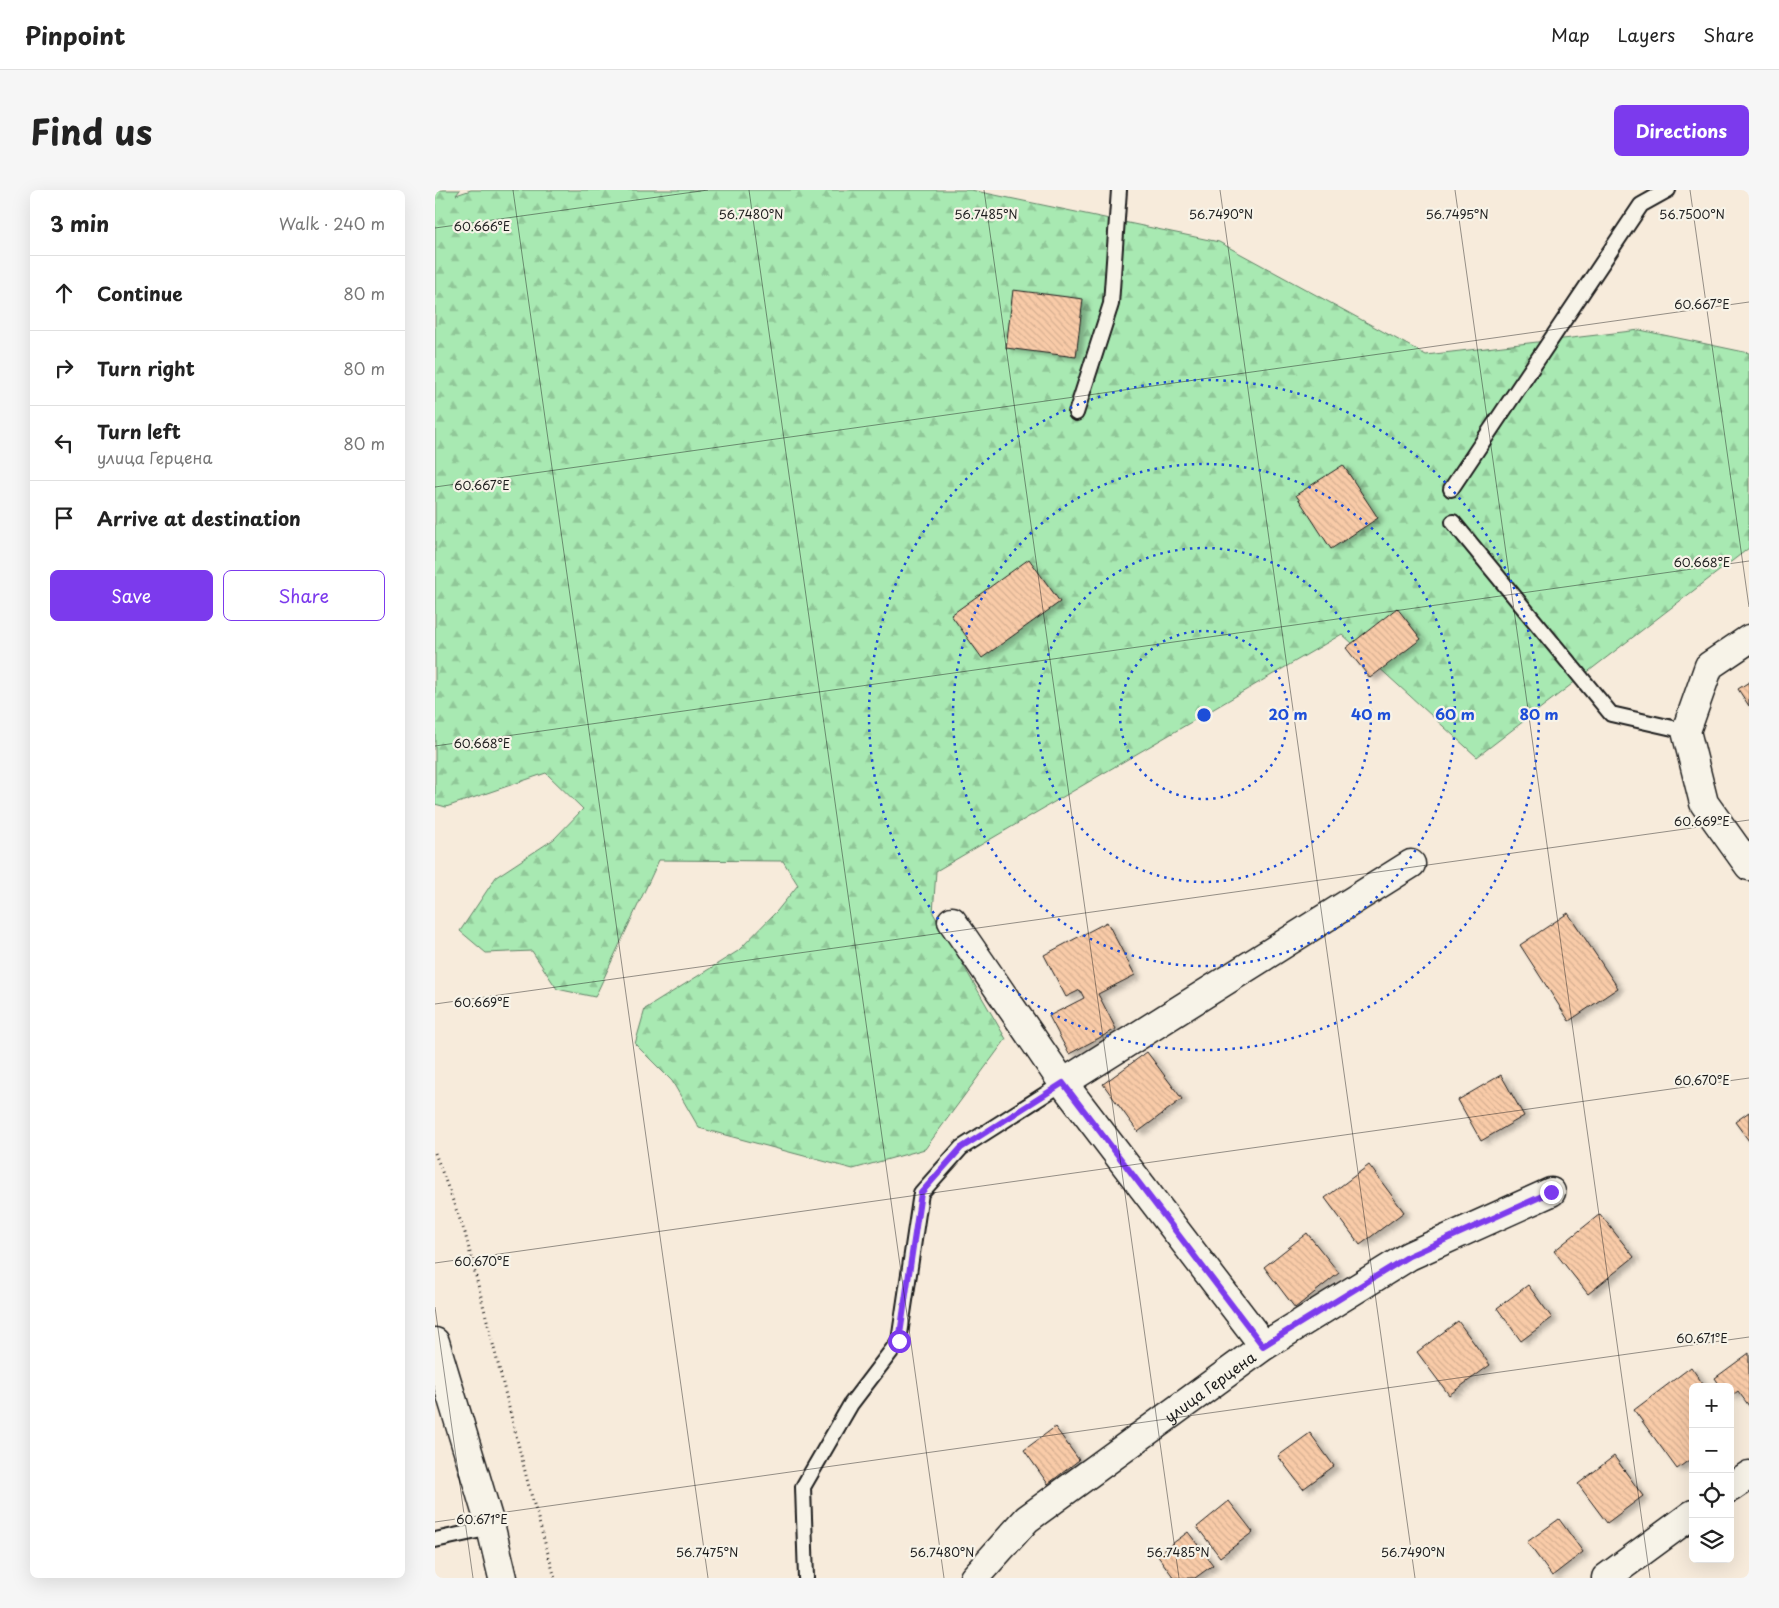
<!DOCTYPE html>
<html lang="en">
<head>
<meta charset="utf-8">
<style>
  :root { --surface:#fff; --page:#f6f6f6; --text:#222; --muted:#767676; --line:#e0e0e0; --accent:#7c3aed }
  body { margin:0; font-family:"Playpen Sans",sans-serif; background:var(--page); color:var(--text) }
  .controls { position:absolute; right:15px; bottom:15px; display:grid; overflow:hidden; border-radius:8px; box-shadow:0 5px 20px #0002 }
  .controls button { width:45px; height:45px; display:grid; place-items:center; padding:0; border:0; border-bottom:1px solid var(--line); background:var(--surface); color:var(--text); font:25px sans-serif }
  .stop { position:absolute; width:15px; height:15px; margin:-11px; border:4px solid #7c3aed; border-radius:50%; background:#fff }
  .stop.end { background:#7c3aed; border-color:#fff; box-shadow:0 1px 5px #0008 }
  .list { margin:0; padding:0; list-style:none }
  h2 { display:flex; justify-content:space-between; align-items:center; height:65px; margin:0; padding:0 20px; font-size:21px }
  h2 small { font-size:16px; font-weight:400; color:var(--muted) }
  .list li { display:grid; grid-template-columns:32px 1fr auto; gap:15px; align-items:center; box-sizing:border-box; height:75px; padding:0 20px; border-top:1px solid var(--line) }
  .list b { display:block; font-size:19px; white-space:nowrap }
  .list p { margin:0; font-size:16px; white-space:nowrap; color:var(--muted) }
  .list em { font-size:16px; font-style:normal; color:var(--muted) }
  .actions { display:flex; gap:10px; padding:15px 20px }
  .actions a { flex:1; padding:11px 0; border:1px solid var(--accent); border-radius:8px; text-align:center; font-size:18px; color:var(--accent) }
  .actions .main { background:var(--accent); color:#fff }
  .icon { flex:none; width:28px; height:28px; fill:none; stroke:currentColor; stroke-width:2; stroke-linecap:round; stroke-linejoin:round }
  .map { position:relative; flex:none; width:1314px; height:1388px; overflow:hidden; border-radius:8px }
  header { display:flex; align-items:center; gap:30px; box-sizing:border-box; height:70px; padding:0 25px; background:var(--surface); border-bottom:1px solid var(--line) }
  header strong { font-size:24px }
  nav { display:flex; gap:28px; margin-inline-start:auto; font-size:18px }
  .intro { display:flex; align-items:center; justify-content:space-between; box-sizing:border-box; height:120px; padding:0 30px }
  h1 { margin:0; font-size:35px }
  .button { padding:12px 22px; border-radius:8px; background:var(--accent); color:#fff; font-size:18px; font-weight:700 }
  main { display:flex; gap:30px; padding:0 30px }
  aside { flex:1; background:var(--surface); border-radius:8px; box-shadow:0 5px 20px #0002 }
  .map>svg:first-child { display:block }
  .forest { fill:url(#forest-firs); stroke:#628267 }
  .building { fill:url(#building-back-hatch); stroke:#1c1c1c; filter:url(#shadow) }
  .lines { fill:none; stroke-linecap:round; stroke-linejoin:round }
  .lane-casing { stroke:#1c1c1c; stroke-width:18 }
  .street-casing { stroke:#1c1c1c; stroke-width:31 }
  .secondary-casing { stroke:#1c1c1c; stroke-width:31 }
  .path { stroke:#1c1c1c; stroke-width:3; stroke-dasharray:1 4; stroke-linecap:butt }
  .lane { stroke:#f7f3e8; stroke-width:14 }
  .street { stroke:#f7f3e8; stroke-width:28 }
  .secondary { stroke:#f7f3e8; stroke-width:28 }
  .route { stroke:#7c3aed; stroke-width:6 }
  .ticks { fill:none; stroke:#1c1c1c; stroke-width:1; stroke-opacity:0.45 }
  .ring { fill:none; stroke:#1d4ed8; stroke-width:2.5; stroke-dasharray:2.5 5 }
  .labels { text-anchor:middle; dominant-baseline:central; stroke-width:4.5; stroke-linejoin:round; paint-order:stroke }
  .street-label { font-size:15px; fill:#1c1c1c; stroke:#f7f3e8 }
  .ticks-label { font-size:12px; text-anchor:middle; fill:#1c1c1c; stroke:#f7f3e8; stroke-width:4.5; stroke-linejoin:round; paint-order:stroke }
  .centre { fill:#1d4ed8; stroke:#f7f3e8; stroke-width:2.5 }
  .ring-label { font-size:15px; text-anchor:middle; font-weight:bold; fill:#1d4ed8; stroke:#f7f3e8; stroke-width:4.5; stroke-linejoin:round; paint-order:stroke }
</style>
</head>
<body>
<header>
<strong>Pinpoint</strong>
<nav><a>Map</a><a>Layers</a><a>Share</a></nav>
</header>
<div class="intro"><h1>Find us</h1><a class="button">Directions</a></div>
<main>
<aside>
<h2>3 min<small>Walk · 240 m</small></h2>
<ul class="list">
<li><svg class="icon" aria-label="ahead" viewBox="0 0 24 24"><path d="M12 20V5M6 11l6-6 6 6"/></svg><div><b>Continue</b></div><em>80 m</em></li>
<li><svg class="icon" aria-label="right" viewBox="0 0 24 24"><path d="M7 20v-9h11M14 6l5 5-5 5"/></svg><div><b>Turn right</b></div><em>80 m</em></li>
<li><svg class="icon" aria-label="left" viewBox="0 0 24 24"><path d="M17 20v-9H6M10 6l-5 5 5 5"/></svg><div><b>Turn left</b><p>улица Герцена</p></div><em>80 m</em></li>
<li><svg class="icon" aria-label="arrive" viewBox="0 0 24 24"><path d="M6 21V4h12l-3 4 3 4H6"/></svg><div><b>Arrive at destination</b></div></li>
</ul>
<div class="actions"><a class="main">Save</a><a>Share</a></div>
</aside>
<div class="map">
<svg width="1314" height="1388" viewBox="0 0 1314 1388">
  <defs>
    <pattern id="forest-firs" width="22" height="20" patternUnits="userSpaceOnUse" patternTransform="scale(1.25)"><rect width="22" height="20" fill="#a8e9b2"/><path d="M5 1l3.5 6h-7zM16 11l3.5 6h-7z" fill="#90c798"/></pattern>
    <pattern id="building-back-hatch" width="6" height="6" patternUnits="userSpaceOnUse" patternTransform="scale(1.25)"><rect width="6" height="6" fill="#f9cba8"/><path d="M-1 5l2 2M0 0l6 6M5-1l2 2" fill="none" stroke="#d5ae90"/></pattern>
    <filter id="shadow"><feDropShadow dx="5.5" dy="3" stdDeviation="2.5" flood-color="#0004"/></filter>
  </defs>
  <rect width="100%" height="100%" fill="#f7ebdb"/>
  <filter id="ink" filterUnits="userSpaceOnUse"><feTurbulence type="fractalNoise" baseFrequency=".02" numOctaves="2"/><feDisplacementMap in="SourceGraphic" scale="10" xChannelSelector="R" yChannelSelector="G"/><feConvolveMatrix kernelMatrix="1 2 1 2 8 2 1 2 1" color-interpolation-filters="sRGB"/></filter>
  <g filter="url(#ink)">
    <path class="forest" d="M0,0H25L21,5L36,0H536L784,52L991,165L1205,140L1314,163V358L1042,567L907,444L501,681L498,723L571,849L490,959L418,979L264,938L237,891L200,854L210,819L303,761L342,721L363,695L348,671L224,670L160,807L122,799L97,761L51,763L25,741L61,687L119,649L148,619L111,583L11,617L0,614Z"/>
    <path class="building" d="M578,100L648,109L641,167L571,158Z
      M908,275L943,328L896,359L861,305Z
      M594,369L625,412L547,468L516,425Z
      M962,418L986,449L935,488L911,458Z
      M1314,492V516L1303,499Z
      M1133,723L1183,798L1134,831L1085,755Z
      M672,732L700,785L663,804L681,839L634,864L614,826L649,808L645,800L631,807L609,765Z
      M712,862L747,909L703,942L668,894Z
      M1066,885L1089,926L1046,951L1023,910Z
      M1314,922V951L1300,932Z
      M934,975L969,1022L925,1055L890,1008Z
      M1165,1024L1199,1067L1153,1104L1119,1061Z
      M872,1043L904,1083L860,1118L829,1077Z
      M1093,1095L1117,1128L1086,1151L1062,1118Z
      M1023,1131L1055,1175L1014,1205L982,1162Z
      M1314,1163V1216L1303,1201L1295,1207V1197H1286L1280,1188Z
      M1256,1177L1270,1197H1258V1267L1242,1279L1199,1220Z
      M620,1237L644,1270L613,1294L589,1260Z
      M875,1243L899,1276L868,1299L843,1266Z
      M1179,1266L1208,1306L1172,1333L1143,1294Z
      M794,1311L818,1342L785,1367L762,1337Z
      M1124,1329L1148,1362L1117,1386L1092,1352Z
      M753,1342L778,1375L760,1388H739L722,1365Z"/>
    <g class="lines">
      <defs>
        <path id="lane" d="M641,223L676,114L684,0
          M1016,299L1206,15L1233,0
          M1018,332L1176,524L1251,541
          M0,1350L56,1338
          M371,1388L368,1297L416,1214L464,1151L486,1003L526,958L628,893"/>
        <g id="street">
          <path d="M1314,449L1274,476L1251,541L1269,613L1314,676"/>
          <path d="M517,731L628,893L829,1156"/>
          <path d="M628,893L976,674"/>
          <path d="M1295,1298L1314,1285"/>
          <path id="s1" d="M539,1388L592,1329L829,1156L974,1066L1116,1002"/>
          <path d="M1171,1388L1258,1324"/>
        </g>
        <path id="secondary" d="M0,1152L56,1338L68,1388"/>
      </defs>
      <use href="#lane" class="lane-casing"/>
      <use href="#street" class="street-casing"/>
      <use href="#secondary" class="secondary-casing"/>
      <path class="path" d="M0,963L30,1043L94,1297L120,1388"/>
      <use href="#lane" class="lane"/>
      <use href="#street" class="street"/>
      <use href="#secondary" class="secondary"/>
    </g>
  </g>
  <g class="lines" filter="url(#ink)">
    <path class="route" d="M464,1151L486,1003L526,958L628,893L828,1156L974,1066L1116,1002"/>
  </g>
  <path class="ticks" d="M78,0L273,1388M314,0L509,1388M549,0L744,1388M785,0L980,1388M1020,0L1215,1388M1255,0L1314,417M0,38L273,0M0,297L1314,112M0,556L1314,371M0,814L1314,630M0,1073L1314,888M0,1117L38,1388M0,1332L1314,1147"/>
  <g class="ring">
    <circle cx="769" cy="525" r="84"/>
    <circle cx="769" cy="525" r="167"/>
    <circle cx="769" cy="525" r="251"/>
    <circle cx="769" cy="525" r="335"/>
  </g>
  <g class="labels">
    <g class="street-label">
      <text stroke="none"><textPath href="#s1" startOffset="305">улица Герцена</textPath></text>
    </g>
  </g>
  <g class="ticks-label">
    <text x="316" y="29">56.7480°N</text>
    <text x="551" y="29">56.7485°N</text>
    <text x="786" y="29">56.7490°N</text>
    <text x="1022" y="29">56.7495°N</text>
    <text x="1257" y="29">56.7500°N</text>
    <text x="47" y="41">60.666°E</text>
    <text x="1267" y="119">60.667°E</text>
    <text x="47" y="300">60.667°E</text>
    <text x="1267" y="377">60.668°E</text>
    <text x="47" y="558">60.668°E</text>
    <text x="1267" y="636">60.669°E</text>
    <text x="47" y="817">60.669°E</text>
    <text x="1267" y="895">60.670°E</text>
    <text x="47" y="1076">60.670°E</text>
    <text x="1267" y="1153">60.671°E</text>
    <text x="47" y="1334">60.671°E</text>
    <text x="272" y="1367">56.7475°N</text>
    <text x="507" y="1367">56.7480°N</text>
    <text x="743" y="1367">56.7485°N</text>
    <text x="978" y="1367">56.7490°N</text>
  </g>
  <circle cx="769" cy="525" r="8" class="centre"/>
  <g class="ring-label">
    <text x="853" y="530">20 m</text>
    <text x="936" y="530">40 m</text>
    <text x="1020" y="530">60 m</text>
    <text x="1104" y="530">80 m</text>
  </g>
</svg>
<div class="controls">
<button>+</button>
<button>−</button>
<button><svg class="icon" aria-label="locate" viewBox="0 0 24 24"><circle cx="12" cy="12" r="6"/><path d="M12 2v4M12 18v4M2 12h4M18 12h4"/></svg></button>
<button><svg class="icon" aria-label="layers" viewBox="0 0 24 24"><path d="M12 4l9 5-9 5-9-5zM3 14l9 5 9-5"/></svg></button>
</div>
<div class="stop" style="left:464px;top:1151px"></div>
<div class="stop end" style="left:1116px;top:1002px"></div>
</div>
</main>
</body>
</html>
